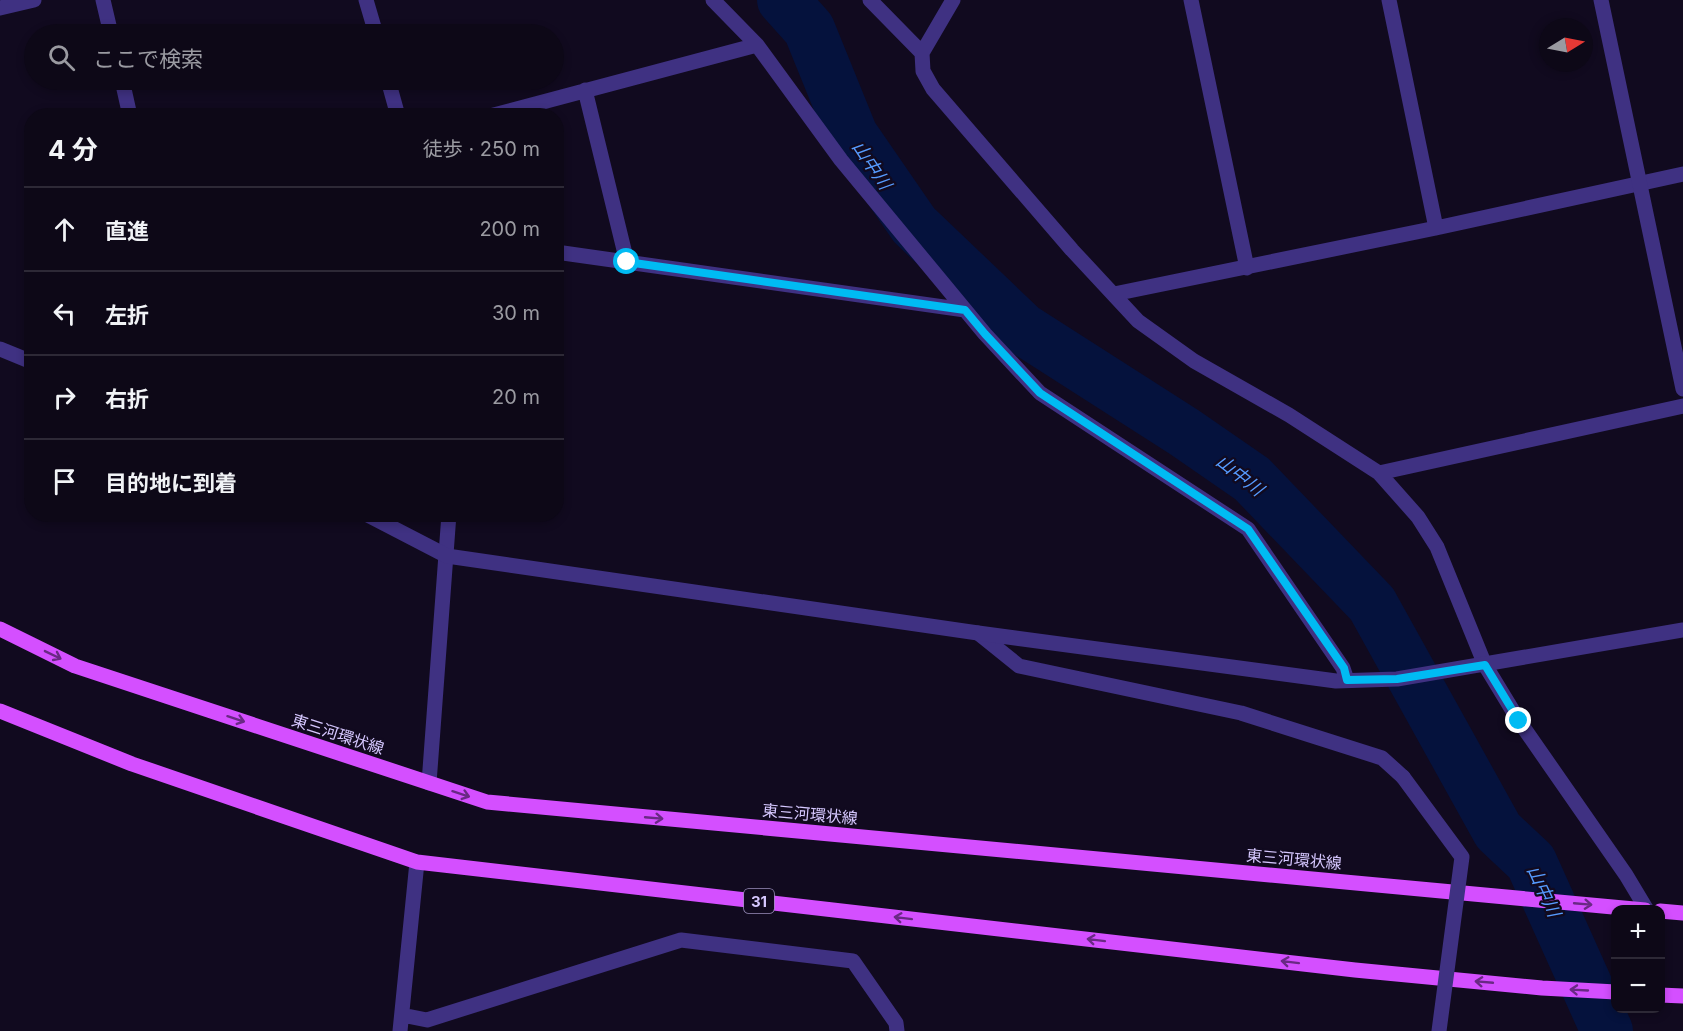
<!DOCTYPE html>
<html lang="ja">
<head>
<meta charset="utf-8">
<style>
  :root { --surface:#0d0817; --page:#161120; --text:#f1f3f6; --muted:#9a9aa1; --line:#2d2936 }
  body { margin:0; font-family:Inter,"Noto Sans JP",sans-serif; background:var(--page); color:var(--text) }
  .controls { position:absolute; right:18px; bottom:18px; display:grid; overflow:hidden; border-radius:12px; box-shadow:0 3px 9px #0003 }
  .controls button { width:54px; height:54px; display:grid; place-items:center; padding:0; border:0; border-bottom:2px solid var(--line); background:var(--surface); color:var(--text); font:30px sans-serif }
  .compass { position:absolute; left:1539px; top:18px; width:54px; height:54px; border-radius:50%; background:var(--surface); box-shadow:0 3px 9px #0003; rotate:80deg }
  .stop { position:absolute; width:18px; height:18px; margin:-14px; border:4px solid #00bbf3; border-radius:50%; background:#fff }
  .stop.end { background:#00bbf3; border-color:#fff; box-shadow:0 2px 6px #0008 }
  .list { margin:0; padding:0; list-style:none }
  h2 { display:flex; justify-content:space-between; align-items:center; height:78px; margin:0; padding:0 24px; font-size:26px }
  h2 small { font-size:20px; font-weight:400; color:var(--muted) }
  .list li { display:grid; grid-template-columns:39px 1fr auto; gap:18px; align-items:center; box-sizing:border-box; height:84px; padding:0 24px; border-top:2px solid var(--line) }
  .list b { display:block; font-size:22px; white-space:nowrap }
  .list em { font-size:20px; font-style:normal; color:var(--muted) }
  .icon { flex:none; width:33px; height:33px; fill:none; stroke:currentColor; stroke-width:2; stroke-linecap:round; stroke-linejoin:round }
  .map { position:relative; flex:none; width:1683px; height:1031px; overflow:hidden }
  .search { position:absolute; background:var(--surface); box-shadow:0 3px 9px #0003; left:24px; top:24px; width:540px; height:66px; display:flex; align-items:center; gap:15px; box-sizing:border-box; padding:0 21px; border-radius:33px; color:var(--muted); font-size:22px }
  .panel { position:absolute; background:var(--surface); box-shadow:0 3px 9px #0003; left:24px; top:108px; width:540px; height:414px; border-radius:24px }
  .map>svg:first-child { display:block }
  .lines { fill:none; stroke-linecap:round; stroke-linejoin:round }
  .river { stroke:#05123d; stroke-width:52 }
  .minor { stroke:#3f3182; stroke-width:15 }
  .tertiary { stroke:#3f3182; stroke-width:15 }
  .primary { stroke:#d44fff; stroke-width:15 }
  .minor-bridge { stroke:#3f3182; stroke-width:15 }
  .oneway { stroke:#692984 }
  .route { stroke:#00bbf3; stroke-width:8 }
  .labels { text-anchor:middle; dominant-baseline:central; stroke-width:4.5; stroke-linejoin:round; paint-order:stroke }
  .shield { fill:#110a1f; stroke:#9b8fbc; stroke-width:1.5 }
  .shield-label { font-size:15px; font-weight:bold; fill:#d6c8ff }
  .street-label { font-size:16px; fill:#d6c8ff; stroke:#110a1f }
  .water-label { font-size:18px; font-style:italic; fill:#569bff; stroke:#110a1f }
</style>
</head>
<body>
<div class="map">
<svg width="1683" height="1031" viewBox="0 0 1683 1031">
  <rect width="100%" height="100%" fill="#110a1f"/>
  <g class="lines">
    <path class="river" d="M783,0L809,29L852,135L914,225L1023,329L1184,432L1252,479L1372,604L1498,831L1531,862L1607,1031"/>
    <path class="minor" d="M103,0L111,34
      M366,0L376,34
      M713,0L757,45L841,160L985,334L1040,393L1248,529L1343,668L1347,680
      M870,0L922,53
      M953,0L922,53L923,71L933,89L1072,250L1138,321L1194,361L1289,415L1379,473L1418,517L1437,547L1485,665L1519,721L1626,875L1647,910
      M1191,0L1247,268
      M1389,0L1436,228
      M122,80L130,116
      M388,80L398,116
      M585,90L627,262
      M490,116L757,45
      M556,252L965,310
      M1114,294L1436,228L1683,174
      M1379,473L1683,406
      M978,633L1019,666L1241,713L1382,758L1403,777
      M429,783L449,514
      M402,1015L427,1020L681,940L853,961L896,1023L897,1031
      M400,1031L417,862"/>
    <path class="tertiary" d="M1601,0L1683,389
      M0,8L34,0
      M0,349L32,362
      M366,514L447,556L978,633L1336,681L1397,679L1683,630"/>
    <path class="primary" d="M0,629L75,666L487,802L1645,910
      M0,711L132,764L417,862L1355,970L1542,988L1616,992
      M1660,911L1683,913
      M1660,995L1683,996"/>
    <path class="minor-bridge" d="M1403,777L1462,857L1439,1031"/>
  </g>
  <defs><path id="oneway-shaft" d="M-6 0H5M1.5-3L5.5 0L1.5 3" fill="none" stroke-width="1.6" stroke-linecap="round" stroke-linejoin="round" transform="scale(1.5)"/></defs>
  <g class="oneway">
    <use href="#oneway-shaft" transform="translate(53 655) rotate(26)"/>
    <use href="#oneway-shaft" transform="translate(236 719) rotate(18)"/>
    <use href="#oneway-shaft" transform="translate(461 794) rotate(18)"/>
    <use href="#oneway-shaft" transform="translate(654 818) rotate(5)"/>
    <use href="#oneway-shaft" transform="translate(1583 904) rotate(5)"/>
    <use href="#oneway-shaft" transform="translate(903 918) rotate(-173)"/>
    <use href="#oneway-shaft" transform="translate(1096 940) rotate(-173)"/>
    <use href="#oneway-shaft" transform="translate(1290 962) rotate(-173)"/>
    <use href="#oneway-shaft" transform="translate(1484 982) rotate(-175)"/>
    <use href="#oneway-shaft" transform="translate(1579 990) rotate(-177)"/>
  </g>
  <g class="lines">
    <path class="route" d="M627,262L965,310L985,334L1040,393L1248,529L1344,668L1347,680L1397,679L1485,665L1519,721"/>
  </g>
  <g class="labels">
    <rect class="shield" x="744" y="889" width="30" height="24" rx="4.5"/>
    <g class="shield-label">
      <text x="759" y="901">31</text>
    </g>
    <g class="street-label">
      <text transform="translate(338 734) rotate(18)">東三河環状線</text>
      <text transform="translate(810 814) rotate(5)">東三河環状線</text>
      <text transform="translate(1294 859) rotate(5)">東三河環状線</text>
    </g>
    <g class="water-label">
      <text transform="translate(872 165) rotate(56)">山中川</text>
      <text transform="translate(1240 475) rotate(38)">山中川</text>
      <text transform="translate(1544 891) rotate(65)">山中川</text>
    </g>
  </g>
</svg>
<div class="controls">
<button>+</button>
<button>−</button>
</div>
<svg class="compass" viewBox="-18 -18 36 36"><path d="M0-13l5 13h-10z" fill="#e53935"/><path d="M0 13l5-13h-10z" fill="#9a9aa1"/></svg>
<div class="stop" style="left:627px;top:262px"></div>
<div class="stop end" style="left:1519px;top:721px"></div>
<div class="search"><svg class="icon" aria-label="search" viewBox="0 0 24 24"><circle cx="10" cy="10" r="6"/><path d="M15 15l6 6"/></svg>ここで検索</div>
<section class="panel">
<h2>4 分<small>徒歩 · 250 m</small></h2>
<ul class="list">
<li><svg class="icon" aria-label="ahead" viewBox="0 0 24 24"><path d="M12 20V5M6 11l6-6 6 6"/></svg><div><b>直進</b></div><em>200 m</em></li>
<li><svg class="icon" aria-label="left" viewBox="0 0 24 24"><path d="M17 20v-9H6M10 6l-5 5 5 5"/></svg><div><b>左折</b></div><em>30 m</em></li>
<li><svg class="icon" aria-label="right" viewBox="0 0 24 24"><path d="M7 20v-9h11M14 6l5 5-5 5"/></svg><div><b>右折</b></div><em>20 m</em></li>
<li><svg class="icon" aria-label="arrive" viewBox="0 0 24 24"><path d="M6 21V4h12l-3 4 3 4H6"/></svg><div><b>目的地に到着</b></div></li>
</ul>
</section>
</div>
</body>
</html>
